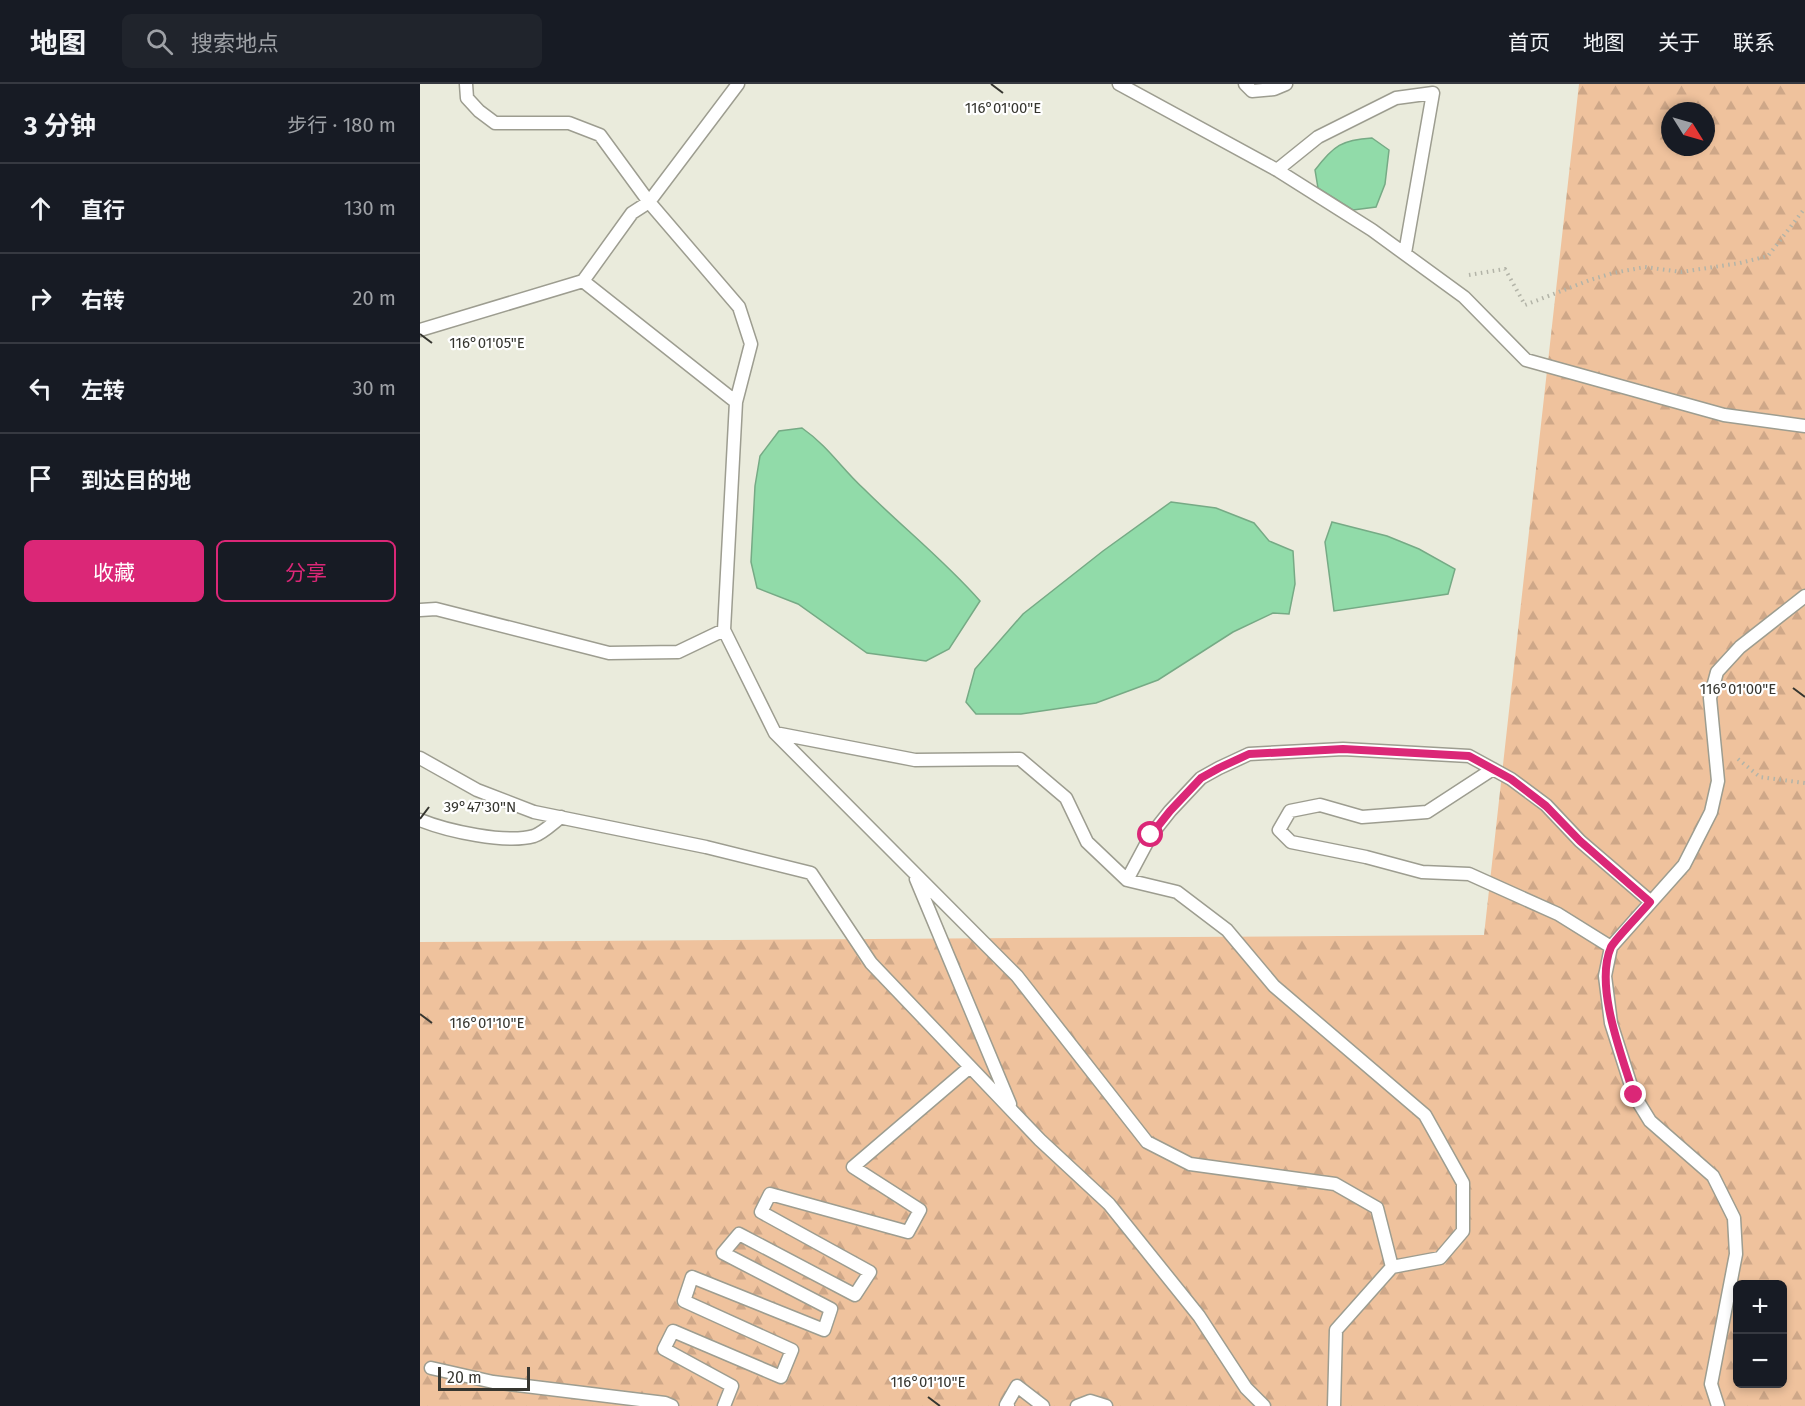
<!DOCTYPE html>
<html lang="zh">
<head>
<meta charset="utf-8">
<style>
  :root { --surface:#171b24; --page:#20242c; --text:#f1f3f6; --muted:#9ea1a6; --line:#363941; --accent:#db2777 }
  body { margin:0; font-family:"Fira Sans","Noto Sans SC",sans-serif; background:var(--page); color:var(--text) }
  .controls { position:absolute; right:18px; bottom:18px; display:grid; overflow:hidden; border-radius:9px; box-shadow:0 3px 9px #0003 }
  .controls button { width:54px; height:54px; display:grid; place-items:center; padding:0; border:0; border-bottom:2px solid var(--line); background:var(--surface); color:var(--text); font:30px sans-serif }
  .compass { position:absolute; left:1241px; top:18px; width:54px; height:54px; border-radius:50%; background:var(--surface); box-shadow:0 3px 9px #0003; rotate:127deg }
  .scale { position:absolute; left:18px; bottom:15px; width:92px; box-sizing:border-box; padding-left:6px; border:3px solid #363630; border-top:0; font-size:16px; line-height:21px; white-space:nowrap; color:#363630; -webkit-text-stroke:4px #fff; paint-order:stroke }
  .stop { position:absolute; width:18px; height:18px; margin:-14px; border:4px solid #db2777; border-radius:50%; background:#fff }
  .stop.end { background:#db2777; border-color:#fff; box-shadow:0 2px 6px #0008 }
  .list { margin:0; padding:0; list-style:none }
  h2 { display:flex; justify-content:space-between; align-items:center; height:78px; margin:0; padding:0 24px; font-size:26px }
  h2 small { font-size:20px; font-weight:400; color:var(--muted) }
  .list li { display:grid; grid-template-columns:39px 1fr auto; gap:18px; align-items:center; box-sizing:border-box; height:90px; padding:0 24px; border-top:2px solid var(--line) }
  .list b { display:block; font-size:22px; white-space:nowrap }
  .list em { font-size:20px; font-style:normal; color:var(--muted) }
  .actions { display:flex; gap:12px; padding:18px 24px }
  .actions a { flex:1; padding:14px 0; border:2px solid var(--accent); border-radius:9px; text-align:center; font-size:21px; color:var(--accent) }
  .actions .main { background:var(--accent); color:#fff }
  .icon { flex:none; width:33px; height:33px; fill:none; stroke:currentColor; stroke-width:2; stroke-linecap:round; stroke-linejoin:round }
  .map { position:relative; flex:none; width:1385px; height:1322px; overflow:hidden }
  header { display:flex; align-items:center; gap:36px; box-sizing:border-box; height:84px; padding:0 30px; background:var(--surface); border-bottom:2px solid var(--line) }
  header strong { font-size:28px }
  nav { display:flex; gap:33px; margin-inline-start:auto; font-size:21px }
  .search { width:420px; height:54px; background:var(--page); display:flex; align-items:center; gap:15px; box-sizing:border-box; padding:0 21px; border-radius:9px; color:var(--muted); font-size:22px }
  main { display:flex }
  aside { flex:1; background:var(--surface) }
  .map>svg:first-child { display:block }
  .forest { fill:url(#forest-firs); fill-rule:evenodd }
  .water { fill:#91dba9; stroke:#76aa85; stroke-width:1.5 }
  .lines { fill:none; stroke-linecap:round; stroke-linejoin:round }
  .service-casing { stroke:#9d9d90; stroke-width:15 }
  .path { stroke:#b3b4a8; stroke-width:4; stroke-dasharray:1.5 4.5; stroke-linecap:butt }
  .service { stroke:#fff; stroke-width:12 }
  .route { stroke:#db2777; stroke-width:8 }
  .ticks { fill:none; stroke:#363630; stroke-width:2 }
  .ticks-label { font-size:15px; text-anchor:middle; fill:#363630; stroke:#fff; stroke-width:4.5; stroke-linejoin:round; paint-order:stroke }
</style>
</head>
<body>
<header>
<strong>地图</strong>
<div class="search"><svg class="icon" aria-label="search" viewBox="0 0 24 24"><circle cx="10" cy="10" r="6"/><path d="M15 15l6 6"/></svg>搜索地点</div>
<nav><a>首页</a><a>地图</a><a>关于</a><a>联系</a></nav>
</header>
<main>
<aside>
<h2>3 分钟<small>步行 · 180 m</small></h2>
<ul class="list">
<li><svg class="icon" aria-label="ahead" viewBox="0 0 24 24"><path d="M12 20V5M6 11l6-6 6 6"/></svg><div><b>直行</b></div><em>130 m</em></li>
<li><svg class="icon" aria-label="right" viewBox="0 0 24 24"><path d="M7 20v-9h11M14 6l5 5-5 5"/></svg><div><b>右转</b></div><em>20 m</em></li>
<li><svg class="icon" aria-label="left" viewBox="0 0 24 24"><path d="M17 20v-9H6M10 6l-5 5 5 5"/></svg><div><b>左转</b></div><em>30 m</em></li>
<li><svg class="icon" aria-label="arrive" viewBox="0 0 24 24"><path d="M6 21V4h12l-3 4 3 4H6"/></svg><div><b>到达目的地</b></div></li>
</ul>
<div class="actions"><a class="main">收藏</a><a>分享</a></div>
</aside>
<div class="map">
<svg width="1385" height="1322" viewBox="0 0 1385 1322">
  <defs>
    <pattern id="forest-firs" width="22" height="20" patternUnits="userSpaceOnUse" patternTransform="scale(1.5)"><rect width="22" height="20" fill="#efc29d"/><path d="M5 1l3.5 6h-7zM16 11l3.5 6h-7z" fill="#cea788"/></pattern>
  </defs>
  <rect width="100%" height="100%" fill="#eaebdc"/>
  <path class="forest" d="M1159,0H1385V1322H0V858L1064,851ZM1250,27H1286V63H1250ZM1318,1200H1362V1300H1318Z"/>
  <path class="water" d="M952,54L969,66L965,100L956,123L933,126L898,104L895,86C914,61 922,56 952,54Z
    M382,344C409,363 421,384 444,405C482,443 524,476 560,517L529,565L506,577L447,569L378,520L337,504L331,478L335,402L340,372L359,347Z
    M751,418L796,424L834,439L849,457L873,467L875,500L869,530L853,529L813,548L738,596L676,619L601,630H556L546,618L555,585L603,530L683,467Z
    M912,438L967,452L999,465L1035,485L1028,510L914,527L905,458Z"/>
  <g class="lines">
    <defs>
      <path id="service" d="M46,0L47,14L59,27L75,39H149L180,51L229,118L319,223L331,260L316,318L304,546L355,649L597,892L727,1058L770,1080L915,1100L957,1124L972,1183
        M699,0L857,86L952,146L1044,213L1106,276L1304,331L1385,342
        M825,0L832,7L854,5L866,0
        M857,86L898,53L976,14L1013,9L985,169
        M163,197L316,318
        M0,246L163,197L212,129L229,118L318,0
        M0,526L16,525L189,569L258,568L304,546
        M355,649L495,676L600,675L646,714L667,758L707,796L757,808L807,846L854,902L1005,1031L1043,1099V1147L1020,1174L972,1183L916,1246L914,1322
        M0,674L57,706L114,728L286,763L391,789L451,879L620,1056L689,1120L779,1232L826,1304L844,1322
        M1073,685L1007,728L942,733L900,721L870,727L859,746L871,758L946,773L1002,788L1049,790L1138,830L1191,863
        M0,736C27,747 86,760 114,752C123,749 133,739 141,733
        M496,795L590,1020
        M707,796L731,751L750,727L781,694L799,684L829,670L923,665L1049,672L1091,695L1126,721L1160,757L1231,818
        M11,1284L73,1298L245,1319L252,1322
        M304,1322L312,1302L244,1265L253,1247L361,1293L372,1266L264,1217L272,1193L404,1246L411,1225L303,1169L319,1150L435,1211L450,1188L341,1128L350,1110L488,1148L500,1126L433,1083L550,983
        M588,1322L586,1321L597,1302L623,1322
        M657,1322L670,1317L686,1322
        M1298,1322L1291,1300L1316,1170L1314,1134L1293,1092L1230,1037L1214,1011L1191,939L1185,892L1191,863L1264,781L1291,728L1298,697L1290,614L1297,588L1320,563L1385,512"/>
    </defs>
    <use href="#service" class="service-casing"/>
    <path class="path" d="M1049,191L1085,185L1105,221L1170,196L1193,189L1225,183L1261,188L1320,179L1348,172L1385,124
      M1318,675L1340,693L1385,699"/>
    <use href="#service" class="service"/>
  </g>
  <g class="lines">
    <path class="route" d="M731,751L750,727L781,694L799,684L829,670L923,665L1049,672L1091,695L1126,722L1160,757L1230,818C1222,828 1196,854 1191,863C1174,902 1202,972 1214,1011"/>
  </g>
  <path class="ticks" d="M571,0L583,9M0,250L12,259M1373,604L1385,613M0,735L9,723M0,930L12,939M508,1313L520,1322"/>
  <g class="ticks-label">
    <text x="583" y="29">116°01'00"E</text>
    <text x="67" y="264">116°01'05"E</text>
    <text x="1318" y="610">116°01'00"E</text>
    <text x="60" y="728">39°47'30"N</text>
    <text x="67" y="944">116°01'10"E</text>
    <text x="508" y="1303">116°01'10"E</text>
  </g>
</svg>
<div class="controls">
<button>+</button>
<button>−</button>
</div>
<svg class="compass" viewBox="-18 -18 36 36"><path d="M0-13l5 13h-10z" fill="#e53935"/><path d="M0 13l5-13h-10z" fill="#9ea1a6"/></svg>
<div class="scale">20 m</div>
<div class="stop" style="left:731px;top:751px"></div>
<div class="stop end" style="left:1214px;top:1011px"></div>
</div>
</main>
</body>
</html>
